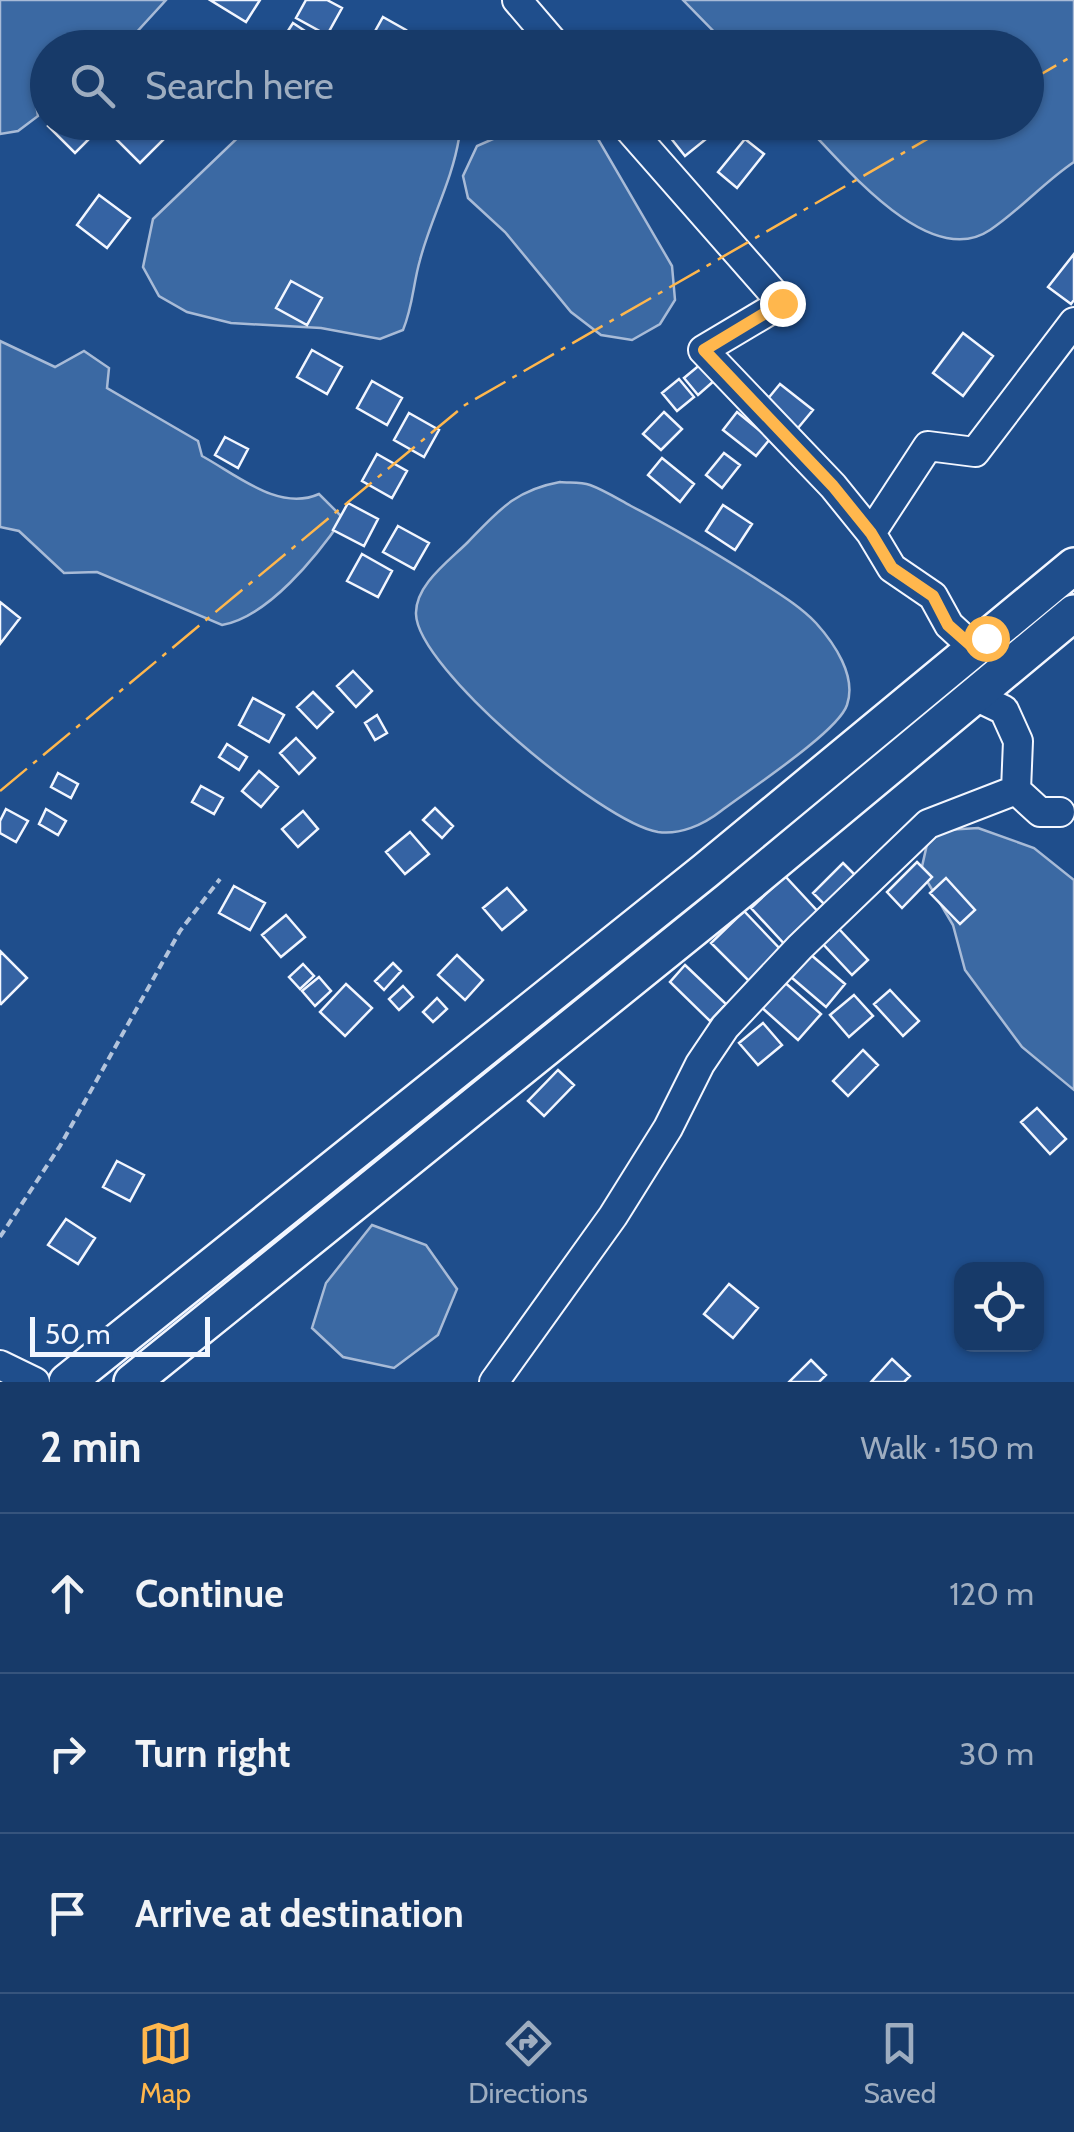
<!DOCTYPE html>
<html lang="en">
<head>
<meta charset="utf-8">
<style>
  :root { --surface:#173a69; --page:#20416f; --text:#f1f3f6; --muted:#9eadc0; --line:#36547d; --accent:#ffb74d }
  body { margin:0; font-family:Cabin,sans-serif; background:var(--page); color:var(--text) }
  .controls { position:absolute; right:30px; bottom:30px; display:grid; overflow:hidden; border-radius:20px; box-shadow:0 2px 8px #0004 }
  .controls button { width:90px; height:90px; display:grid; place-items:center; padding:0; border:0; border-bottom:2px solid var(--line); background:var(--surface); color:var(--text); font:50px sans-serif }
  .scale { position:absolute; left:30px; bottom:25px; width:180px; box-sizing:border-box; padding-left:10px; border:5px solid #f2f6ff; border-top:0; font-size:28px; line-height:35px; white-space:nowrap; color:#f2f6ff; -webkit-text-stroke:8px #1f4e8c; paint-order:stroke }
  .stop { position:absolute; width:30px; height:30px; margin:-22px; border:8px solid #ffb74d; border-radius:50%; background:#fff }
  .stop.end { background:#ffb74d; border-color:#fff; box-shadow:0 2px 10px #0008 }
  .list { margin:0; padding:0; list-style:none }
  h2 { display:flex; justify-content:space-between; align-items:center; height:130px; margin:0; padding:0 40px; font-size:42px }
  h2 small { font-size:32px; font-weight:400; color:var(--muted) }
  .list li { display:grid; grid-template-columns:65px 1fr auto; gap:30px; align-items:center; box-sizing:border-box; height:160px; padding:0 40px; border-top:2px solid var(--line) }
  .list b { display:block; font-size:38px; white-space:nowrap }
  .list em { font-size:32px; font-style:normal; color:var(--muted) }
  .icon { flex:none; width:55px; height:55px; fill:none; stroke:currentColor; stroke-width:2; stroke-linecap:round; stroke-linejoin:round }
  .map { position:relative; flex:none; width:1074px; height:1382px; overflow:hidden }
  .search { position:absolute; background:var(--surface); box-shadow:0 2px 8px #0004; left:30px; right:30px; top:30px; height:110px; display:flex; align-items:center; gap:25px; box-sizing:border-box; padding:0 35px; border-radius:55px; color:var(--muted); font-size:38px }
  .sheet { height:610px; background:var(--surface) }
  nav { display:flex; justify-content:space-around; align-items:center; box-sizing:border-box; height:140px; border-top:2px solid var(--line); background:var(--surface); font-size:28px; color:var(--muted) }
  nav a { display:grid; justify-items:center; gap:5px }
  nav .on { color:var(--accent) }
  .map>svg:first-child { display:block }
  .water { fill:#3b69a3; stroke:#a8bbd7; stroke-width:2.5 }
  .building { fill:#3563a3; stroke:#f2f6ff; stroke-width:2.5 }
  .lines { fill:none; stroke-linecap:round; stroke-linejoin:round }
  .minor-casing { stroke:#f2f6ff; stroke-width:32 }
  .major-casing { stroke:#f2f6ff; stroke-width:40 }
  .path { stroke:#b3c4dc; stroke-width:4; stroke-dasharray:8 5; stroke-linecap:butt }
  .minor { stroke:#1f4e8c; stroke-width:28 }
  .major { stroke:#1f4e8c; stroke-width:35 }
  .power { stroke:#ffb74d; stroke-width:2.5; stroke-dasharray:35 8 5 8; stroke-linecap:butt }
  .route { stroke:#ffb74d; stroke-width:12 }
</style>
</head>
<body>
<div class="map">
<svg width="1074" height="1382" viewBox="0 0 1074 1382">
  <rect width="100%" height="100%" fill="#1f4e8c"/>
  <path class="water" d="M0,0H166L123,47L48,48L47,80L34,91L38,116L18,131L0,134Z
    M683,0H1074V162C1044,182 1020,210 990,230C928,272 841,161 803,123L1026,122V48L729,47Z
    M253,123H359L384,132C417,116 428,124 459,138C452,181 431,218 420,260C413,284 413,306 403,330L380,339L321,328L231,323L187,312L159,296L143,267L153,219Z
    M530,123H565L594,132L672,266L675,300L660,324L632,340L601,335L571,312L505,232L468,198L463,176L477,146Z
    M0,341L55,367L84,351L109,368L107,388L198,441L202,456C237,475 279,512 319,494L343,518C317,556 268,617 222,625L97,572L64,573L19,531L0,527Z
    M560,482C569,483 581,482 590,485C604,490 618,499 631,506C674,528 714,552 755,578C776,592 799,605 816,623C834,643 857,676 847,705C838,732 747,791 721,811C703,825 680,835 658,832C603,823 417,669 416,614C415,585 449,561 468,542C498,511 515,490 560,482Z
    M978,828L1034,848L1074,880V1090L1022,1047L965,970L953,925L921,871L930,831Z
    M372,1225L426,1245L457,1289L438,1335L394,1368L343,1357L312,1328L326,1283Z"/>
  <path class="building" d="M210,0H260L246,22Z
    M306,0H327L342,8L327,35L296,18Z
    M383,17L406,30L396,48H379L369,42Z
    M293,23L320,41L316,48H277Z
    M52,122H98L102,126L75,153L48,126Z
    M127,122H153L167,136L140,163L113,136Z
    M668,122H727L685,156L662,127Z
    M745,139L764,154L737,188L718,172Z
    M99,195L130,218L107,248L77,225Z
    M1074,254V300L1071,304L1048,287Z
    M291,281L322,298L307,325L276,308Z
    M963,333L993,356L963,396L933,373Z
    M312,350L342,367L327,394L297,377Z
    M702,363L715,380L698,395L684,378Z
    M679,379L694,397L677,411L662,393Z
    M372,381L402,398L387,425L357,408Z
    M780,384L813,410L798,428L766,401Z
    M664,412L682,429L661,450L643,434Z
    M737,412L770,439L756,456L723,430Z
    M409,413L439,430L424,457L394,440Z
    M225,437L248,449L238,468L215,455Z
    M724,453L740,465L722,488L706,475Z
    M377,454L407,471L392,498L362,481Z
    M662,458L694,484L680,502L648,475Z
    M348,503L378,519L364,546L333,530Z
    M723,505L752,524L735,550L706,531Z
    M398,526L429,543L414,569L383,552Z
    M362,554L392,571L378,597L347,581Z
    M0,602L20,618L0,644Z
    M353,671L372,691L356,707L337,686Z
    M313,692L333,712L317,728L297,707Z
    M253,698L284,715L269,742L239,725Z
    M377,715L387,733L375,740L365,723Z
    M296,738L315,758L299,774L280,753Z
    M227,744L247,757L239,770L219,757Z
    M259,771L278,787L261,807L242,791Z
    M58,773L78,784L71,798L51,787Z
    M201,786L223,798L214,814L192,802Z
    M435,808L453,826L442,838L423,820Z
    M6,809L28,821L16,842L0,833V821Z
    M46,809L66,821L58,835L39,824Z
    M303,811L318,829L298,847L282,829Z
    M410,832L429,854L405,874L386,852Z
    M917,862L932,877L902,908L887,892Z
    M843,863L858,878L828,908L813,893Z
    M785,876L822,916L788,948L751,908Z
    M946,878L975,910L960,924L930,893Z
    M234,886L265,903L250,930L219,913Z
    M507,888L526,910L502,930L483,908Z
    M744,911L782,951L750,982L711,943Z
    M286,915L305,937L281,957L262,935Z
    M839,929L868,960L852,975L823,944Z
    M0,951L27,978L1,1004L0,1003Z
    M810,954L845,984L826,1007L791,977Z
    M457,955L483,980L465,1000L438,975Z
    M393,963L401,971L384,990L375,981Z
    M303,964L314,976L300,989L289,977Z
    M685,965L726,1004L710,1021L670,982Z
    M319,977L331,991L315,1006L302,991Z
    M782,980L821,1014L798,1040L760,1006Z
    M346,984L372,1008L345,1036L320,1012Z
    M403,986L413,997L399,1010L389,999Z
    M890,990L919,1021L903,1036L874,1004Z
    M854,995L873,1016L849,1037L830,1015Z
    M437,998L447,1009L433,1022L423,1012Z
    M763,1023L782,1045L758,1065L739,1043Z
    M863,1050L878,1065L848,1096L833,1081Z
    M558,1070L574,1085L544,1116L528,1101Z
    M1037,1108L1066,1139L1050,1154L1021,1122Z
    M117,1161L144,1175L130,1201L103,1187Z
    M66,1219L95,1238L78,1264L48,1245Z
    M729,1284L758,1308L733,1338L704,1314Z
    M892,1359L910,1376L904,1382H871Z
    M811,1360L826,1375L819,1382H789Z"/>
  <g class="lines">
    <defs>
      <path id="minor" d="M517,0L558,48
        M623,122L782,303L703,350L833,486L871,533
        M974,648L949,625L933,596L892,568L871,533L928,446L975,452L1074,322
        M1016,790L1040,812H1060
        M0,1365L35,1382
        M494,1382L613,1216L668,1128L700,1064L725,1027L800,947L928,824L1016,790L1018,741L1004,710L973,695"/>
      <path id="major" d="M67,1382L705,871L1074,566
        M132,1382L729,900L1074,613"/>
    </defs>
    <use href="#minor" class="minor-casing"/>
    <use href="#major" class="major-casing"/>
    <path class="path" d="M0,1237L60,1146L180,931L220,879"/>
    <use href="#minor" class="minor"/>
    <use href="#major" class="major"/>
    <path class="power" d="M1026,83L1074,55
      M0,791L465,405L957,122"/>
  </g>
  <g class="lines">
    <path class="route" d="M782,303L704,350L833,486L871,533L892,568L933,596L948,625L974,648L986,638"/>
  </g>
</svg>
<div class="controls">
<button><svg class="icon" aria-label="locate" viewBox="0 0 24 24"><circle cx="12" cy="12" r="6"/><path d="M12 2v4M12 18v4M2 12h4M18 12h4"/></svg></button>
</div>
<div class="scale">50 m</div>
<div class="stop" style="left:986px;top:638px"></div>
<div class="stop end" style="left:782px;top:303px"></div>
<div class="search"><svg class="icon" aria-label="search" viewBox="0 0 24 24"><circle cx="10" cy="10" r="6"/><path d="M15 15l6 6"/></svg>Search here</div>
</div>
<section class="sheet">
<h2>2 min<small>Walk · 150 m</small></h2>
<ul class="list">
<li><svg class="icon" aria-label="ahead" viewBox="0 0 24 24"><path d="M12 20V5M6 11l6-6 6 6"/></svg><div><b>Continue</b></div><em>120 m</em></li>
<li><svg class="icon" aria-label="right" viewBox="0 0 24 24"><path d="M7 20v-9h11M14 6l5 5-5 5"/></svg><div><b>Turn right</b></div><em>30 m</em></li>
<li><svg class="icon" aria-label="arrive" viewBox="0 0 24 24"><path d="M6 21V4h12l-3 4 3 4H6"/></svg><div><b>Arrive at destination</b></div></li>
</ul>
</section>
<nav>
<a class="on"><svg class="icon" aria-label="map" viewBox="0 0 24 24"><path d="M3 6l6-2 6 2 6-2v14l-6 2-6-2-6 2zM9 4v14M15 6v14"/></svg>Map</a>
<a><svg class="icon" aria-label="directions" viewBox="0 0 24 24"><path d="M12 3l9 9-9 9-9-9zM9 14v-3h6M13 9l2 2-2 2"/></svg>Directions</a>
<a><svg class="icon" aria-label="saved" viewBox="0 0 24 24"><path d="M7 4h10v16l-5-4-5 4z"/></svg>Saved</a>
</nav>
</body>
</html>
